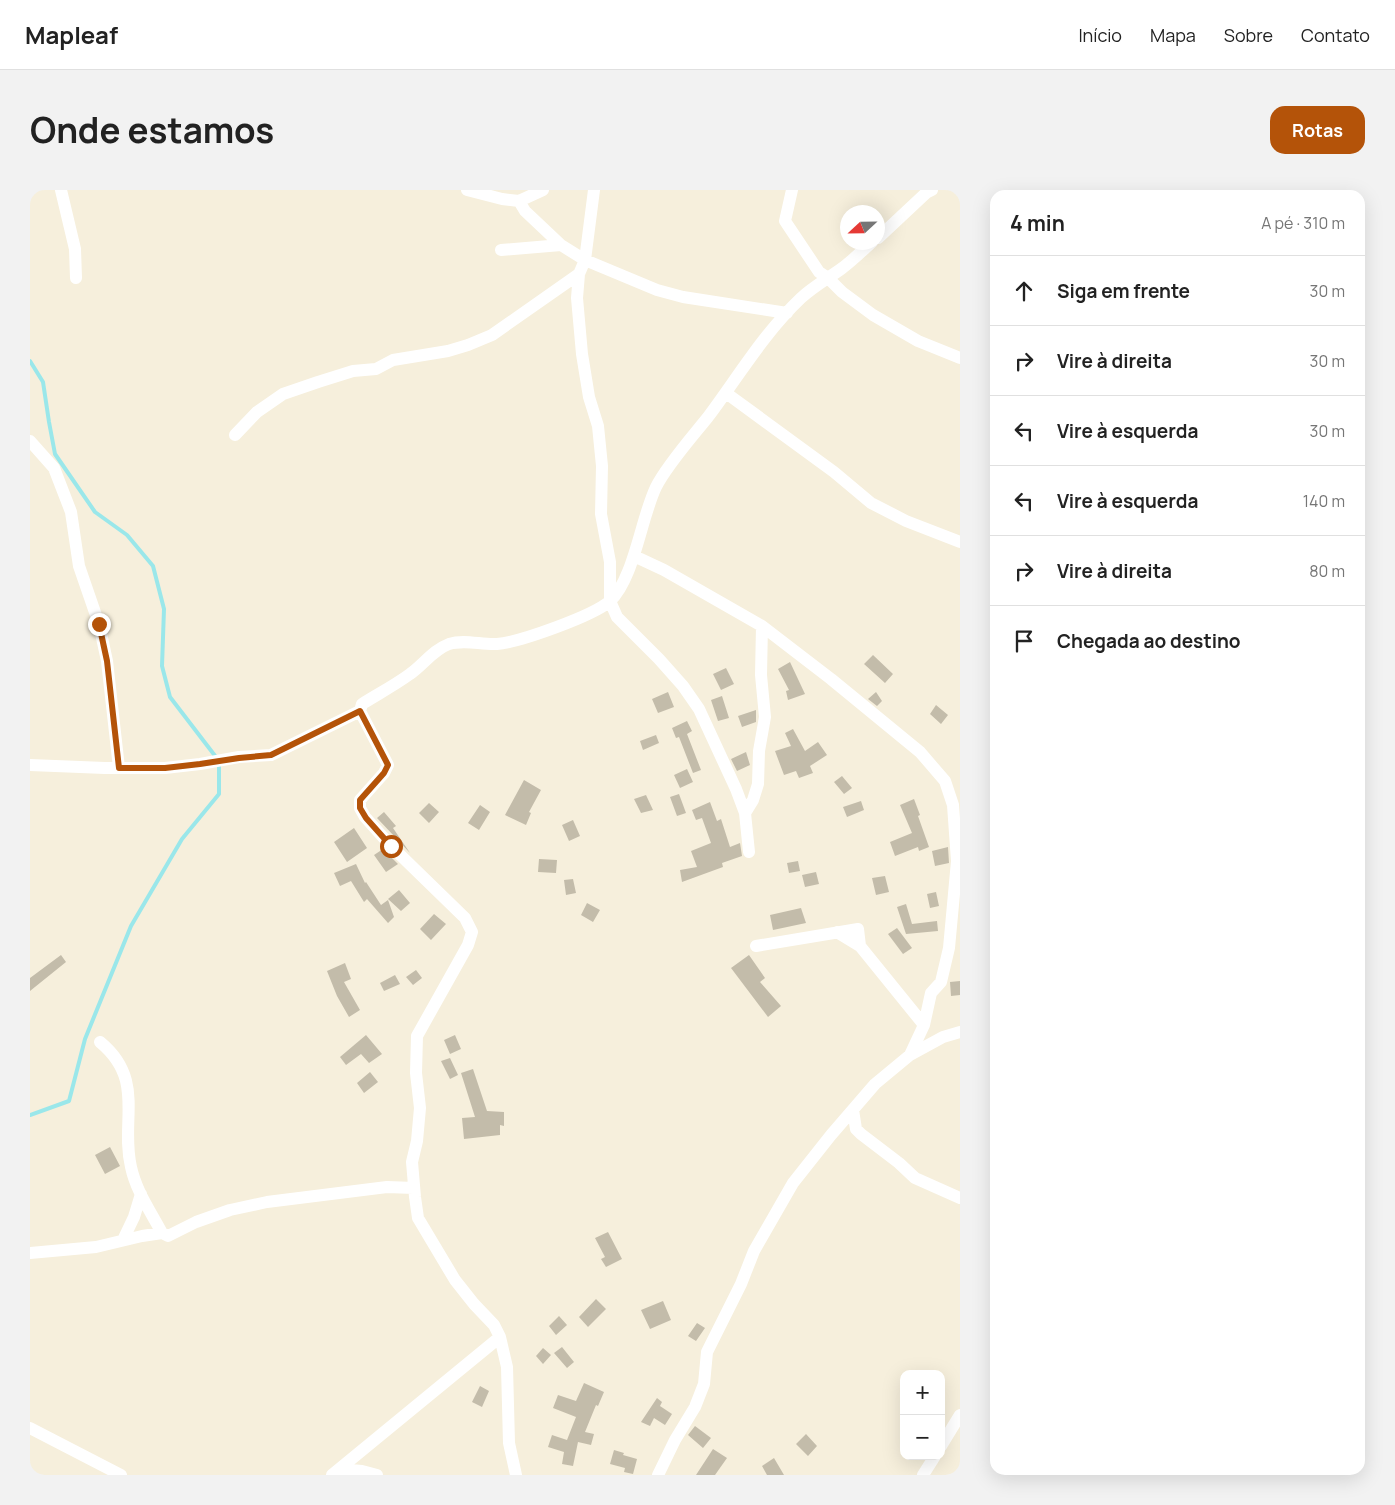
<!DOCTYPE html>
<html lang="pt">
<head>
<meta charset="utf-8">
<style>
  :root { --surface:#fff; --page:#f2f2f2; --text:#222; --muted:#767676; --line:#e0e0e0; --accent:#b45309 }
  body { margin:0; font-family:Manrope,sans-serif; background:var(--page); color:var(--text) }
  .controls { position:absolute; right:15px; bottom:15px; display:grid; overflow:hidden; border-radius:10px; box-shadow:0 5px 20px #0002 }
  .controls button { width:45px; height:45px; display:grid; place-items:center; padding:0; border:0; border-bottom:1px solid var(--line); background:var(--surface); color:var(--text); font:25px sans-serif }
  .compass { position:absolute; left:810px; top:15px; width:45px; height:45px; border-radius:50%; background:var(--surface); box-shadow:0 5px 20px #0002; rotate:248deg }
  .stop { position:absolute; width:15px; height:15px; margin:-11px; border:4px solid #b45309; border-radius:50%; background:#fff }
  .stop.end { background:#b45309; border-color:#fff; box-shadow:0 1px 5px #0008 }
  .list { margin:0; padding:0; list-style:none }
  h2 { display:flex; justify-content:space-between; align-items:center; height:65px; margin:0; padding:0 20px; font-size:21px }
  h2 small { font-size:16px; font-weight:400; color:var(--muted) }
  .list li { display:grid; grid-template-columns:32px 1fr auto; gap:15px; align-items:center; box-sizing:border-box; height:70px; padding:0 20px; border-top:1px solid var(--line) }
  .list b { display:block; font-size:19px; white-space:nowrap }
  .list em { font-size:16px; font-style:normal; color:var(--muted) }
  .icon { flex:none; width:28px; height:28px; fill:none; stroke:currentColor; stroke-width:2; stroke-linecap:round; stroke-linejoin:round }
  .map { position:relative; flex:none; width:930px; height:1285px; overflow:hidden; border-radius:15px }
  header { display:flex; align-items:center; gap:30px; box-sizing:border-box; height:70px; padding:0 25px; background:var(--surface); border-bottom:1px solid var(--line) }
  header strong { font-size:24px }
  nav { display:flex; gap:28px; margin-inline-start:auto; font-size:18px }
  .intro { display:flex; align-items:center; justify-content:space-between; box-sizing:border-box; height:120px; padding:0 30px }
  h1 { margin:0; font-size:35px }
  .button { padding:12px 22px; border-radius:15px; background:var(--accent); color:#fff; font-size:18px; font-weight:700 }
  main { display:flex; gap:30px; padding:0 30px }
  aside { flex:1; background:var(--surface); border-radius:15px; box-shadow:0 5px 20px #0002 }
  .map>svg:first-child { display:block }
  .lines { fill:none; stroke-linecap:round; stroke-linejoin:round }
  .stream { stroke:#9ae7ea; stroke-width:4 }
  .building { fill:#c3bcaa }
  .minor { stroke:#fff; stroke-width:12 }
  .route { stroke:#b45309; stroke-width:6 }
</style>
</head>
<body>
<header>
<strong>Mapleaf</strong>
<nav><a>Início</a><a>Mapa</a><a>Sobre</a><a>Contato</a></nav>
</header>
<div class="intro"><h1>Onde estamos</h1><a class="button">Rotas</a></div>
<main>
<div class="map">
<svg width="930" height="1285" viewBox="0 0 930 1285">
  <rect width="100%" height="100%" fill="#f6efdc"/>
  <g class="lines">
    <path class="stream" d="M0,171L13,192L19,232L25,264L65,322L97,345L123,376L134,419L132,476L140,507L189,571V604L152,649L101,736L55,849L39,911L0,925"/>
  </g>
  <path class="building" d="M843,465L863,484L855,493L834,474Z
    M760,472L775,504L758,510L756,501L759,500L748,479Z
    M696,478L704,494L691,500L683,484Z
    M638,502L644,517L628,523L622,509Z
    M846,502L852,511L847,516L838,509Z
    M692,506L699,528L688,531L681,510Z
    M906,515L918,525L911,534L900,524Z
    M726,520V532L712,537L708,526Z
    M657,531L662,541L657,544L671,580L663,583L649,547L646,548L642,538Z
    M763,539L775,561L788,552L797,565L780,576L783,583L769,588L766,581L754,585L745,561L761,556L755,543Z
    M626,545L629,553L613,560L610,551Z
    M716,562L720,575L707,581L701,569Z
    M657,579L663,592L650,598L644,585Z
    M812,586L822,598L814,604L804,592Z
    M494,590L511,600L499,622L501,623L496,635L475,625Z
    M649,604L656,623L647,626L640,607Z
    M616,605L623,620L611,623L604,609Z
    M884,609L890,625L888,626L899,657L889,661L888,657L865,666L860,652L882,643L870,615Z
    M831,611L834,620L817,627L813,617Z
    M680,612L687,631L691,629L700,657L710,653L712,666L692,673L693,677L652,692L650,680L667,677L661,661L681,653L672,628L666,630L662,620Z
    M399,613L409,622L399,633L389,623Z
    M450,615L460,622L449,640L438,633Z
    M354,622L366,636L363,638L380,663L347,628Z
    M543,630L550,646L539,651L532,635Z
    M324,638L337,658L317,672L304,652Z
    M918,657L919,673L905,676L902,661Z
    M353,659L368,674L356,682L344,665Z
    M509,669L527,670L526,683L508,682Z
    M768,671L770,681L759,683L757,673Z
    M326,674L335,693L336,692L351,715L358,710L364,727L358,733L337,709L334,712L321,691L310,696L304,683Z
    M786,682L789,694L775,697L772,685Z
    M855,686L859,702L846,705L842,688Z
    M543,689L546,703L536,705L534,690Z
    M369,700L380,713L371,721L358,709Z
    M906,702L909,716L900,718L897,704Z
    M557,713L570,720L563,732L551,725Z
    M876,714L882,734L907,731L908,741L876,744L867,717Z
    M771,718L776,733L743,740L740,725Z
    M404,724L416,734L401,750L390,739Z
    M867,738L882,758L873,764L858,744Z
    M31,765L36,772L0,801V788Z
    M719,765L735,788L730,792L751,816L738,827L701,778Z
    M315,773L321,789L314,792L330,820L319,827L307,806L297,781Z
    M386,780L392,788L383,795L376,787Z
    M365,785L370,794L354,801L350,793Z
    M930,791V805L921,806L920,792Z
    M336,845L352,864L339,873L331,864L316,875L310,867Z
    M425,845L431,859L420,864L414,850Z
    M420,868L428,885L420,889L411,871Z
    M443,879L457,921L474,922V936L470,935V945L434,949L432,928L445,927L431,883Z
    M340,882L348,892L334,903L327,893Z
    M80,957L90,976L75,984L65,965Z
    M578,1042L592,1069L576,1077L571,1069L575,1067L565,1048Z
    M566,1109L576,1119L558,1137L549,1127Z
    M633,1111L641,1130L620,1139L611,1120Z
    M529,1126L537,1135L526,1145L519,1136Z
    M667,1133L675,1138L666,1151L658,1146Z
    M532,1157L544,1172L537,1178L524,1163Z
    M513,1158L521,1165L513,1174L506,1166Z
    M554,1193L574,1202L568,1216L566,1215L555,1242L564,1244L561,1255L548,1252L543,1276L532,1274L534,1262L518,1257L522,1245L537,1250L546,1227L523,1218L528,1205L546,1211Z
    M450,1196L459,1201L452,1217L442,1212Z
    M627,1208L632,1212L630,1216L642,1224L635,1235L624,1228L620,1236L611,1232Z
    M665,1236L681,1248L673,1258L658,1245Z
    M776,1244L787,1256L778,1266L766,1254Z
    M683,1259L697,1268L685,1285H666Z
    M584,1260L594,1263L593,1265L607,1269L603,1284L594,1282L595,1278L580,1274Z
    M744,1268L754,1285H737L732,1276Z"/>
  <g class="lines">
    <path class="minor" d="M31,0L45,59L46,88
      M437,0L472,9L489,11L513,0
      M564,0L555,70L549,84L547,108L552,164L559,207L568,236L572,276L571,324L580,372V411L587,427L629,469L653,496L669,519L706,599L715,623L719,662
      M762,0L755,31L789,82L798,88L812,102L843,125L888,151L930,168
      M489,11L495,21L531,55
      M848,48L896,3L902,0
      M471,60L531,55L555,70L627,100L653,107L757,123
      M696,203L804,282L841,313L876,331L930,352
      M205,245L227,222L253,204L288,192L323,181L346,179L363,170L418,161L438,155L462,145L549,84
      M0,251L24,278L41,322L49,376L69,434L77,471L89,578
      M604,366L634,380L732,436L801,489L890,562L915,591L923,615L927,671L919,758L911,792L901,803L894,835L880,865
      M0,575L75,578H135L170,574L209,567L241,565L330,521
      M715,623L723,610L728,594L729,561L735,527L731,485L732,436
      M807,742L830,756L894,835
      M726,756L828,739L830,756
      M70,852C116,890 90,930 101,977C106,1001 121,1022 132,1043
      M823,920L826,939L831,944L869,973L885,988L930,1008
      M93,1050L104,1027L111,1004
      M0,1063L66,1057L112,1046L132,1043L138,1046L166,1032L200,1020L237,1012L357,997L384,998
      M0,1238L91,1285
      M911,1256L930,1225
      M309,1279L332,1281L347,1285
      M302,1285L470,1147
      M486,1285L479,1253L477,1177L470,1147L464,1135L444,1114L425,1090L388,1028L385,1007L382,972L387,951L390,918L386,883L387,846L438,755L442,742L435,728L361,656L335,627L330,618V610L354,583L358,575L330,521L332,514C348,504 365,495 380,484C393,475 403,460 419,454C435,449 451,455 467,454C490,452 563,426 580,411C604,389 611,328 626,297C637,275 662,247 678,227C708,187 734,143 771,108C783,97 797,89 811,79C822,71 832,61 842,52
      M628,1285L645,1250L665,1217L674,1194L677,1162L711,1094L724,1061L763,993L801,945L845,894L880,865L913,847L930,842
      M893,1285L905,1266"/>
  </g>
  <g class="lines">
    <path class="route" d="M69,434L77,471L89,578H135L170,574L209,568L241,565L330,521L358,575L354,583L330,610V618L336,628L361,656"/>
  </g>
</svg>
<div class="controls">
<button>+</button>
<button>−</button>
</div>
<svg class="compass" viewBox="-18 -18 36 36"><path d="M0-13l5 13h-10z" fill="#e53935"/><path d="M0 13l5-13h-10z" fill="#767676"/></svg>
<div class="stop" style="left:361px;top:656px"></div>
<div class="stop end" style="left:69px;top:434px"></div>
</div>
<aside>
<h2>4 min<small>A pé · 310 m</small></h2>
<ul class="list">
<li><svg class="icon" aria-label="ahead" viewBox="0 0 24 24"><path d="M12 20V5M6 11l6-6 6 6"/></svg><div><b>Siga em frente</b></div><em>30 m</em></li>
<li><svg class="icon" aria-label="right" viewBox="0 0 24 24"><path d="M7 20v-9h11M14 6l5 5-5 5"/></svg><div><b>Vire à direita</b></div><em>30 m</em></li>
<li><svg class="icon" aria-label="left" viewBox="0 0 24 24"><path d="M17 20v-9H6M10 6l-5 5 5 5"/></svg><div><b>Vire à esquerda</b></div><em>30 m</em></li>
<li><svg class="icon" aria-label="left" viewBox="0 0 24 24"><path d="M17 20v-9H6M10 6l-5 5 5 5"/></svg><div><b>Vire à esquerda</b></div><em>140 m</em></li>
<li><svg class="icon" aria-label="right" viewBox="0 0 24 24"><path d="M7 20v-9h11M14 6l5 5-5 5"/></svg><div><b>Vire à direita</b></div><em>80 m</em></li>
<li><svg class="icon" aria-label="arrive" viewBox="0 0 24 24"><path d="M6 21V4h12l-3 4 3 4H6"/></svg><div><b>Chegada ao destino</b></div></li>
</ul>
</aside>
</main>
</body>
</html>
